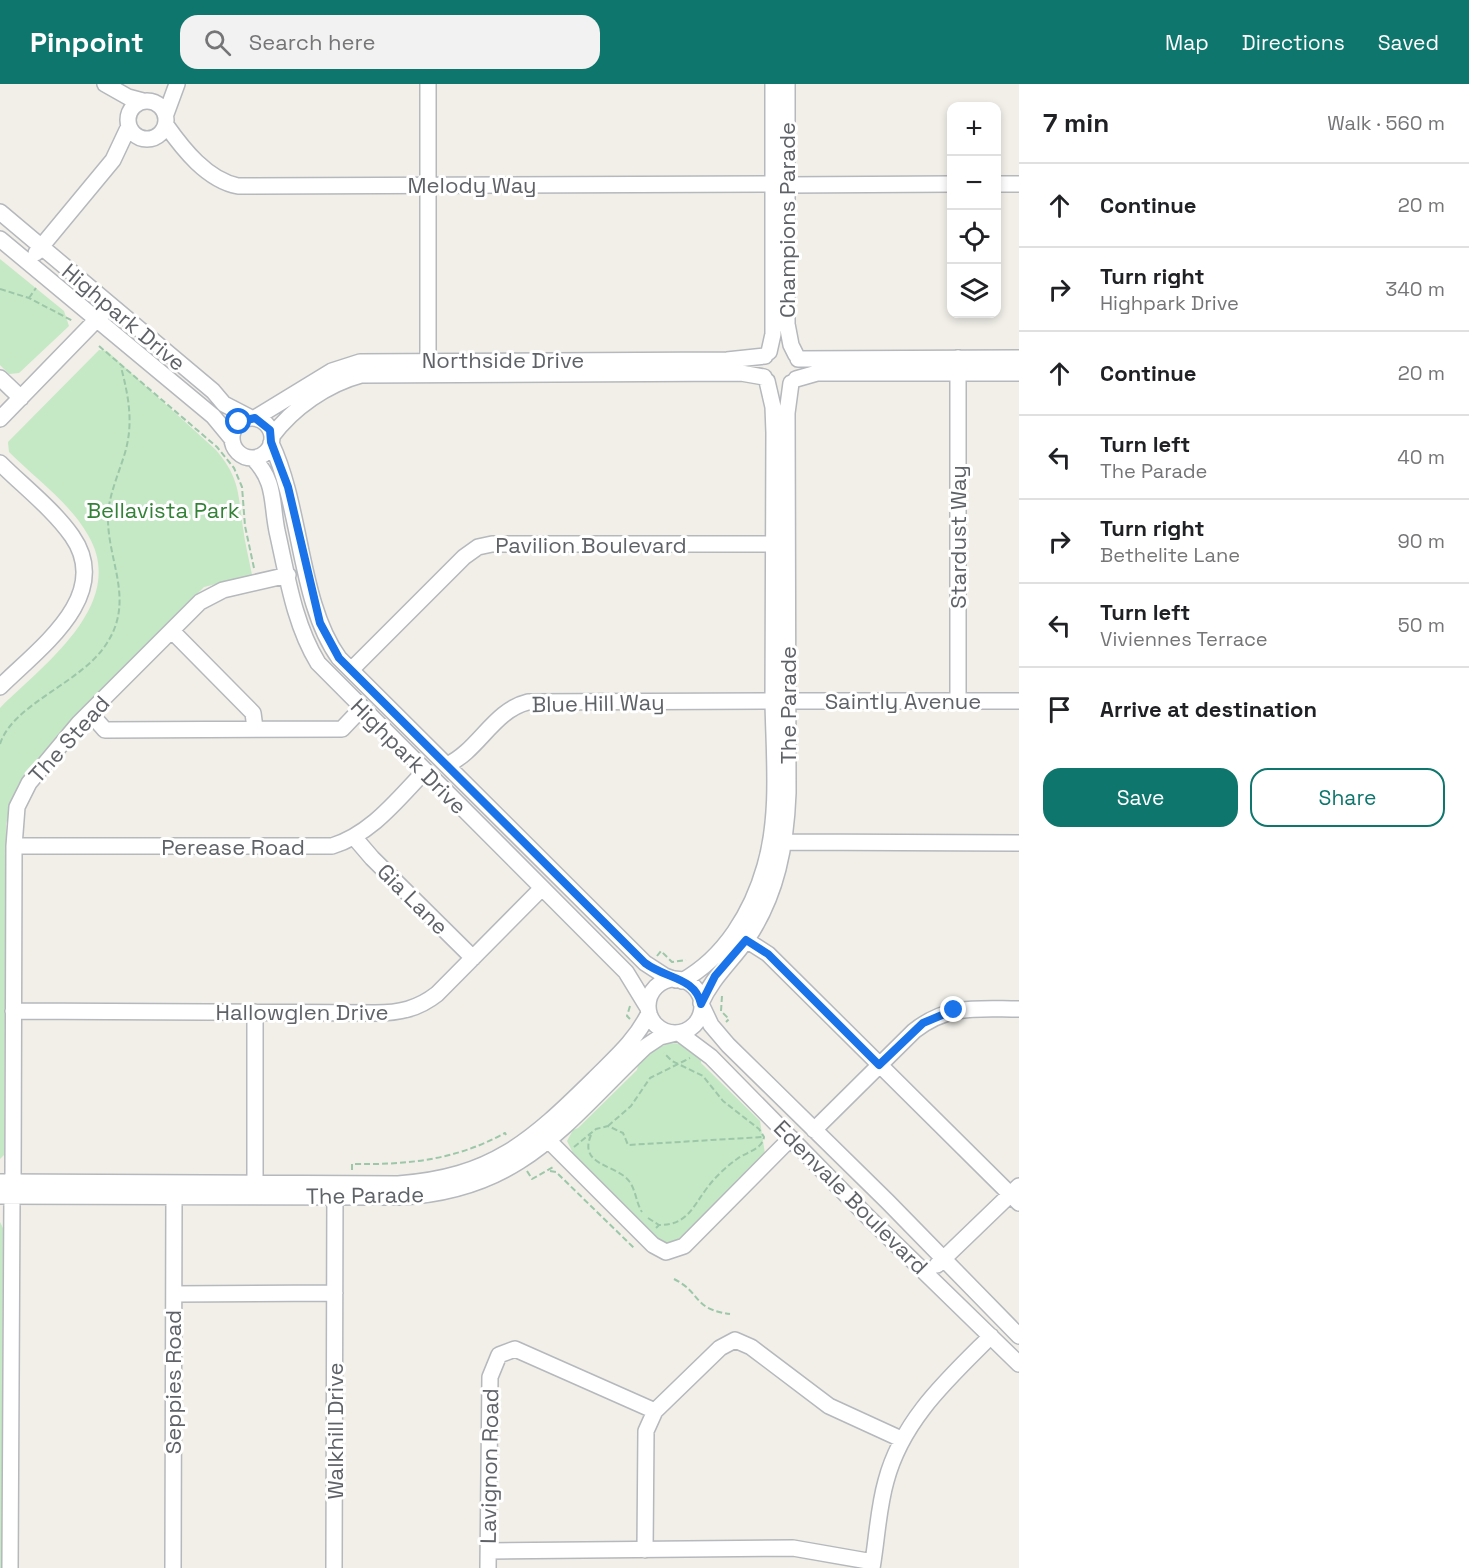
<!DOCTYPE html>
<html lang="en">
<head>
<meta charset="utf-8">
<style>
  :root { --surface:#fff; --page:#f2f2f2; --text:#202124; --muted:#757577; --line:#e0e0e0; --accent:#0f766e }
  body { margin:0; font-family:"Space Grotesk",sans-serif; background:var(--page); color:var(--text) }
  .controls { position:absolute; right:18px; top:18px; display:grid; overflow:hidden; border-radius:12px; box-shadow:0 3px 9px #0003 }
  .controls button { width:54px; height:54px; display:grid; place-items:center; padding:0; border:0; border-bottom:2px solid var(--line); background:var(--surface); color:var(--text); font:30px sans-serif }
  .stop { position:absolute; width:18px; height:18px; margin:-14px; border:4px solid #1a73e8; border-radius:50%; background:#fff }
  .stop.end { background:#1a73e8; border-color:#fff; box-shadow:0 2px 6px #0008 }
  .list { margin:0; padding:0; list-style:none }
  h2 { display:flex; justify-content:space-between; align-items:center; height:78px; margin:0; padding:0 24px; font-size:26px }
  h2 small { font-size:20px; font-weight:400; color:var(--muted) }
  .list li { display:grid; grid-template-columns:39px 1fr auto; gap:18px; align-items:center; box-sizing:border-box; height:84px; padding:0 24px; border-top:2px solid var(--line) }
  .list b { display:block; font-size:22px; white-space:nowrap }
  .list p { margin:0; font-size:20px; white-space:nowrap; color:var(--muted) }
  .list em { font-size:20px; font-style:normal; color:var(--muted) }
  .actions { display:flex; gap:12px; padding:18px 24px }
  .actions a { flex:1; padding:14px 0; border:2px solid var(--accent); border-radius:18px; text-align:center; font-size:21px; color:var(--accent) }
  .actions .main { background:var(--accent); color:#fff }
  .icon { flex:none; width:33px; height:33px; fill:none; stroke:currentColor; stroke-width:2; stroke-linecap:round; stroke-linejoin:round }
  .map { position:relative; flex:none; width:1019px; height:1484px; overflow:hidden }
  header { display:flex; align-items:center; gap:36px; box-sizing:border-box; height:84px; padding:0 30px; background:var(--accent); color:#fff }
  header strong { font-size:28px }
  nav { display:flex; gap:33px; margin-inline-start:auto; font-size:21px }
  .search { width:420px; height:54px; background:var(--page); display:flex; align-items:center; gap:15px; box-sizing:border-box; padding:0 21px; border-radius:18px; color:var(--muted); font-size:22px }
  main { display:flex }
  aside { flex:1; background:var(--surface) }
  .map>svg:first-child { display:block }
  .green { fill:#c5e8c5 }
  .lines { fill:none; stroke-linecap:round; stroke-linejoin:round }
  .minor-casing { stroke:#b5b8bc; stroke-width:18 }
  .path { stroke:#9cc7a9; stroke-width:2; stroke-dasharray:6 3; stroke-linecap:butt }
  .minor { stroke:#fff; stroke-width:15 }
  .route { stroke:#1a73e8; stroke-width:8 }
  .labels { text-anchor:middle; dominant-baseline:central; stroke-width:6; stroke-linejoin:round; paint-order:stroke }
  .street-label { font-size:22px; fill:#5f6368; stroke:#fff }
  .park-label { font-size:22px; fill:#348238; stroke:#fff }
</style>
</head>
<body>
<header>
<strong>Pinpoint</strong>
<div class="search"><svg class="icon" aria-label="search" viewBox="0 0 24 24"><circle cx="10" cy="10" r="6"/><path d="M15 15l6 6"/></svg>Search here</div>
<nav><a>Map</a><a>Directions</a><a>Saved</a></nav>
</header>
<main>
<div class="map">
<svg width="1019" height="1484" viewBox="0 0 1019 1484">
  <rect width="100%" height="100%" fill="#f1efe8"/>
  <path class="green" d="M0,175L64,227L69,242L19,289L9,290L0,281Z
    M99,266L107,267L216,366C240,394 238,410 243,444C245,460 249,475 252,491L204,503L59,649L18,701L6,740L4,1071L0,1075V624C42,582 129,520 88,451C70,419 35,394 9,368L8,358Z
    M671,959L682,960L701,973V979L760,1037L765,1070L684,1151L670,1160L656,1154L574,1071L567,1057L573,1046L578,1044L637,986C640,971 658,963 671,959Z
    M0,1138L3,1144L2,1484H0Z"/>
  <g class="lines">
    <defs>
      <path id="minor" d="M105,0L128,13L143,17
        M428,0V285
        M787,0V240L791,261L796,271
        M128 36a19 19 0 1 1 38 0a19 19 0 1 1-38 0Z
        M166,30L177,0
        M166,41C183,65 207,96 238,102L773,100
        M996,100H1019
        M787,101L952,100
        M0,128L213,307L224,320L251,334
        M0,155L213,332L232,355
        M36,169L113,76L129,42
        M769,268L773,250V0
        M958,274V617
        M798,275L1019,274
        M0,294L21,314
        M796,295L817,289H1019
        M255,334L332,287L360,278L727,276L765,272
        M232 354a20 20 0 1 1 40 0a20 20 0 1 1-40 0Z
        M0,335L103,229
        M272,352C293,324 327,300 361,291L741,289L764,293
        M271,359C302,424 299,519 339,574L645,879L665,892L676,896
        M253,374C276,398 271,417 277,447C287,491 294,540 318,579L626,888L648,924
        M0,379C23,402 53,425 72,452C114,512 38,565 0,603
        M172,547L253,629L255,644
        M351,586L464,473L478,463L492,460H784
        M788,617H1019
        M90,629L105,646L342,645L361,625
        M447,681C478,667 494,626 528,618L773,617
        M354,753L372,774L473,874
        M784,758L1019,759
        M14,762H332C371,750 397,716 424,688
        M746,856L768,870L1019,1119
        M648 922a27 27 0 1 1 54 0a27 27 0 1 1-54 0Z
        M682,897C725,873 752,828 765,782C780,730 774,672 773,618C773,529 774,439 774,349L773,323L767,297
        M701,919C712,894 731,878 747,855C777,811 786,761 788,709L787,329L791,299
        M702,922L711,941L728,961L888,1118L1019,1252
        M13,927L375,929C399,929 418,925 437,910L542,804
        M679,949L711,973L871,1136L1019,1280
        M814,1046L914,947C948,920 978,925 1019,925
        M543,1051L653,1161L666,1168L684,1162L791,1054
        M0,1098L398,1100C492,1093 530,1058 594,995C615,974 636,956 649,929
        M13,1098L14,762L17,723L29,699L79,639L200,518L223,506L288,491
        M255,1099V928
        M0,1112L400,1113C522,1107 565,1039 645,963L660,953L676,949
        M937,1181L1019,1102
        M174,1210L335,1209
        M645,1466L646,1347L655,1327L720,1264L735,1256L751,1263L829,1322L901,1355
        M489,1467L793,1464L873,1478
        M10,1484L12,1112
        M173,1484L174,1112
        M334,1484L335,1103
        M488,1484L490,1293L499,1271L515,1265L655,1327
        M872,1484C877,1455 878,1425 886,1397C902,1336 948,1295 991,1252"/>
    </defs>
    <use href="#minor" class="minor-casing"/>
    <path class="path" d="M0,205L29,214L73,237
      M29,214L36,204
      M99,262L217,363L234,384L242,403L245,442L254,484
      M0,660C13,620 79,600 105,562C137,516 106,477 108,429C110,409 118,391 124,372C134,341 129,314 121,283
      M657,872L661,867L672,878L686,876
      M722,912L721,927L729,935L726,938
      M630,922L627,932L630,935
      M608,1042L631,1022L650,994L690,974
      M591,1051C578,1082 616,1080 629,1097C636,1106 636,1119 642,1128
      M574,1063L596,1045L608,1042L623,1049L628,1061L763,1053
      M352,1086V1080C407,1081 456,1076 505,1049L506,1051
      M527,1087L532,1095L555,1082
      M550,1087L556,1088L635,1165
      M648,1134L659,1141
      M656,1144L659,1141C687,1141 692,1124 707,1104C715,1093 726,1083 737,1075C746,1068 762,1066 764,1053L759,1045L723,1017L703,992L672,977L664,969
      M674,1195C702,1209 692,1225 730,1230"/>
    <use href="#minor" class="minor"/>
  </g>
  <g class="lines">
    <path class="route" d="M239,338L255,334L270,346L271,358L288,403L320,539L339,574L645,879C666,895 695,893 701,920L715,892L746,856L768,870L879,981L923,939L954,926"/>
  </g>
  <g class="labels">
    <g class="street-label">
      <text x="472" y="101">Melody Way</text>
      <text transform="translate(787 136) rotate(-90)">Champions Parade</text>
      <text transform="translate(124 233) rotate(40)">Highpark Drive</text>
      <text x="503" y="276">Northside Drive</text>
      <text transform="translate(958 453) rotate(-90)">Stardust Way</text>
      <text x="591" y="461">Pavilion Boulevard</text>
      <text x="903" y="617">Saintly Avenue</text>
      <text transform="translate(598 619) rotate(-1)">Blue Hill Way</text>
      <text transform="translate(788 621) rotate(-90)">The Parade</text>
      <text transform="translate(69 655) rotate(-48)">The Stead</text>
      <text transform="translate(409 672) rotate(45)">Highpark Drive</text>
      <text x="233" y="763">Perease Road</text>
      <text transform="translate(413 815) rotate(45)">Gia Lane</text>
      <text x="302" y="928">Hallowglen Drive</text>
      <text transform="translate(365 1111) rotate(-1)">The Parade</text>
      <text transform="translate(851 1113) rotate(45)">Edenvale Boulevard</text>
      <text transform="translate(173 1298) rotate(-90)">Seppies Road</text>
      <text transform="translate(335 1347) rotate(-90)">Walkhill Drive</text>
      <text transform="translate(489 1382) rotate(-89)">Lavignon Road</text>
    </g>
    <g class="park-label">
      <text x="163" y="426">Bellavista Park</text>
    </g>
  </g>
</svg>
<div class="controls">
<button>+</button>
<button>−</button>
<button><svg class="icon" aria-label="locate" viewBox="0 0 24 24"><circle cx="12" cy="12" r="6"/><path d="M12 2v4M12 18v4M2 12h4M18 12h4"/></svg></button>
<button><svg class="icon" aria-label="layers" viewBox="0 0 24 24"><path d="M12 4l9 5-9 5-9-5zM3 14l9 5 9-5"/></svg></button>
</div>
<div class="stop" style="left:239px;top:338px"></div>
<div class="stop end" style="left:954px;top:926px"></div>
</div>
<aside>
<h2>7 min<small>Walk · 560 m</small></h2>
<ul class="list">
<li><svg class="icon" aria-label="ahead" viewBox="0 0 24 24"><path d="M12 20V5M6 11l6-6 6 6"/></svg><div><b>Continue</b></div><em>20 m</em></li>
<li><svg class="icon" aria-label="right" viewBox="0 0 24 24"><path d="M7 20v-9h11M14 6l5 5-5 5"/></svg><div><b>Turn right</b><p>Highpark Drive</p></div><em>340 m</em></li>
<li><svg class="icon" aria-label="ahead" viewBox="0 0 24 24"><path d="M12 20V5M6 11l6-6 6 6"/></svg><div><b>Continue</b></div><em>20 m</em></li>
<li><svg class="icon" aria-label="left" viewBox="0 0 24 24"><path d="M17 20v-9H6M10 6l-5 5 5 5"/></svg><div><b>Turn left</b><p>The Parade</p></div><em>40 m</em></li>
<li><svg class="icon" aria-label="right" viewBox="0 0 24 24"><path d="M7 20v-9h11M14 6l5 5-5 5"/></svg><div><b>Turn right</b><p>Bethelite Lane</p></div><em>90 m</em></li>
<li><svg class="icon" aria-label="left" viewBox="0 0 24 24"><path d="M17 20v-9H6M10 6l-5 5 5 5"/></svg><div><b>Turn left</b><p>Viviennes Terrace</p></div><em>50 m</em></li>
<li><svg class="icon" aria-label="arrive" viewBox="0 0 24 24"><path d="M6 21V4h12l-3 4 3 4H6"/></svg><div><b>Arrive at destination</b></div></li>
</ul>
<div class="actions"><a class="main">Save</a><a>Share</a></div>
</aside>
</main>
</body>
</html>
